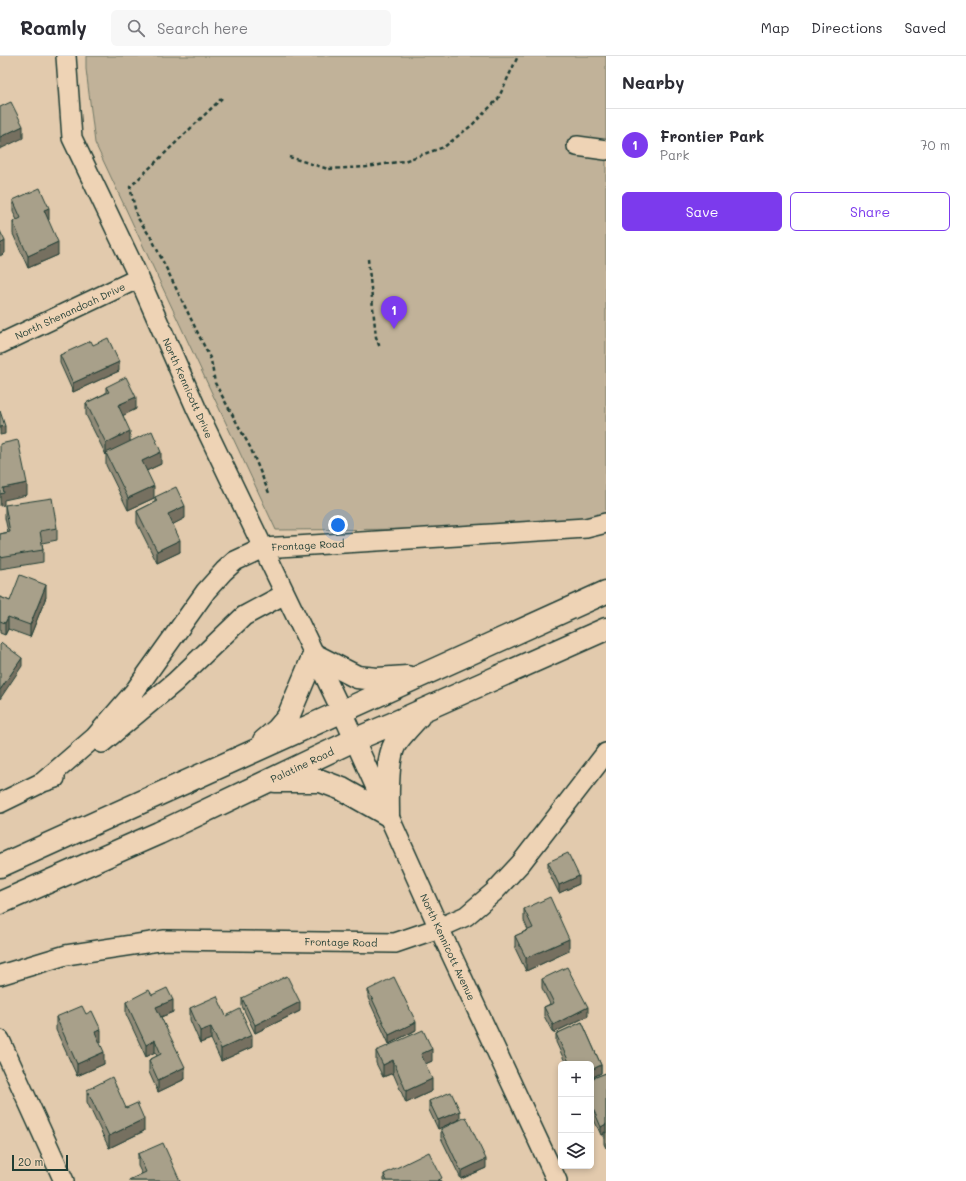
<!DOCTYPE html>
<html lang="en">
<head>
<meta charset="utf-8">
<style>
  :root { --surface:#fff; --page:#f7f7f7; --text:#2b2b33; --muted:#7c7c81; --line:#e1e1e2; --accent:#7c3aed }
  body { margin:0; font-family:Mali,sans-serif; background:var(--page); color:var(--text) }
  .controls { position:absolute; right:12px; bottom:12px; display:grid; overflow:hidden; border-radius:6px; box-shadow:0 2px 6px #0003 }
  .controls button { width:36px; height:36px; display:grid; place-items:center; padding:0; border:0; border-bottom:1px solid var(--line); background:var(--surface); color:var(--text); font:20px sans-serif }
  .scale { position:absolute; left:12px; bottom:10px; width:56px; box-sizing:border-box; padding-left:4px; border:2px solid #1f3d34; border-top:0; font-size:11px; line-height:14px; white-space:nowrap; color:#1f3d34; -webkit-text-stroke:3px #eed3b5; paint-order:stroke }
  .you { position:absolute; left:338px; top:469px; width:14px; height:14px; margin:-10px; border:3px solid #fff; border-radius:50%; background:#1a73e8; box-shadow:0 0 0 6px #1a73e833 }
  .badge { display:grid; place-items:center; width:26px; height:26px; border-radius:50%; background:var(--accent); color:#fff; font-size:13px; font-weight:700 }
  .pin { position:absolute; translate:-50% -33px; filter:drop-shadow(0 1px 2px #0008) }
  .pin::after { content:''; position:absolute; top:21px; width:14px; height:12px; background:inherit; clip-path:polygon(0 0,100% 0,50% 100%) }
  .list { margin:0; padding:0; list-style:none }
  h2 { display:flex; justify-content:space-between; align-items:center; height:52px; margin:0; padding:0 16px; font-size:17px }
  h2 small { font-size:13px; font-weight:400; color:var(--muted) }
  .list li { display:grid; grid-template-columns:26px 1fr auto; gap:12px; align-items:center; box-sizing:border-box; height:72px; padding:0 16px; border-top:1px solid var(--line) }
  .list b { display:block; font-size:15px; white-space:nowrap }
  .list p { margin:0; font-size:13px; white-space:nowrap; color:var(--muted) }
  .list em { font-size:13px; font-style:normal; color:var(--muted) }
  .actions { display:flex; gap:8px; padding:12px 16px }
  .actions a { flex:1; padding:9px 0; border:1px solid var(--accent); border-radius:6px; text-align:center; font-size:14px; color:var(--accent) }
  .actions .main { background:var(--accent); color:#fff }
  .icon { flex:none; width:22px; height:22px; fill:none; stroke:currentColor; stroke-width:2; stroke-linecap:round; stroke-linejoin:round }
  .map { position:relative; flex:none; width:606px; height:1125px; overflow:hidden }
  header { display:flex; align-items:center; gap:24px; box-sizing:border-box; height:56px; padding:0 20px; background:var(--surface); border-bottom:1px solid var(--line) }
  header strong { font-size:19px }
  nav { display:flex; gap:22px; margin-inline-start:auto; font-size:14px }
  .search { width:280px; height:36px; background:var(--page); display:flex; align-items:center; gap:10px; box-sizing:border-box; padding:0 14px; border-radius:6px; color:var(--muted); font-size:15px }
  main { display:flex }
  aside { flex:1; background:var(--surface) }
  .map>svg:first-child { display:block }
  .green { fill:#c1b299; stroke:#707866 }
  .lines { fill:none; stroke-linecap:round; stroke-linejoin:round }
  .minor-casing { stroke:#1f3d34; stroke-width:22 }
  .highway-casing { stroke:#1f3d34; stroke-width:25 }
  .path { stroke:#1f3d34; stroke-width:2.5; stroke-dasharray:4 3; stroke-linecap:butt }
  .minor { stroke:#eed3b5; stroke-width:19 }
  .highway { stroke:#eed3b5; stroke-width:22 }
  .wall { fill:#908a77; stroke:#1f3d34 }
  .shaded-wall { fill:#767061; stroke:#1f3d34 }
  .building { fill:#a8a08a; stroke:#1f3d34 }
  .labels { text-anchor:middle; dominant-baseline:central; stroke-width:3.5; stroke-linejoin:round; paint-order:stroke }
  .street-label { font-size:10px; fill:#1f3d34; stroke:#eed3b5 }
</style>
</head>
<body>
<header>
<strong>Roamly</strong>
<div class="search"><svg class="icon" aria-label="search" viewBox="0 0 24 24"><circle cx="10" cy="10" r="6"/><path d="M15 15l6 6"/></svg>Search here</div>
<nav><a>Map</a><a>Directions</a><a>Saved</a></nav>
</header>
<main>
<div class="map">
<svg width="606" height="1125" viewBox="0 0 606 1125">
  <rect width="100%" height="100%" fill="#e2caad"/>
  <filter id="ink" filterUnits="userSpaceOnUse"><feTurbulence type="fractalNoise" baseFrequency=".025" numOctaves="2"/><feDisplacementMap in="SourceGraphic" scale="8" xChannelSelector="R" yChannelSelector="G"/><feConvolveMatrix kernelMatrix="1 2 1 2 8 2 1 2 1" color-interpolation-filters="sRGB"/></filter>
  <g filter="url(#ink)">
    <path class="green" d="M86,0H606V459L590,463L433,473L276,474L95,87L86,13Z"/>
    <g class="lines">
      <defs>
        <path id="minor" d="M66,0L72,82L139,222L196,352L342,656L439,872L557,1125
          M577,90L606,94
          M0,288L139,222
          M102,687L175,626L244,560L285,538
          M43,726L95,681L134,636L206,535L224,515L235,505L263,492L586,472L606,467
          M0,747L43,726L55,722
          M0,919L66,899L165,884L395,887L439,872L466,860L494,836L521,807L606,697
          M0,984L64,1125"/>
        <path id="highway" d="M264,685L277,674L288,661L314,599L357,621L377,623L407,621
          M275,725H321L342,733L388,759
          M388,759C388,741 386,704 395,688C402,678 411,669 419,660
          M0,810L606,536
          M0,847L159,777L354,684L392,668L606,573"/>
      </defs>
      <use href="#minor" class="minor-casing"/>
      <use href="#highway" class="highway-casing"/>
      <path class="path" d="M222,42L130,131L137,161L152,183L211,304L215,327L250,391L269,437
        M289,101L328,113L367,111L404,105L444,91L472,69L498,43L518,0
        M368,203L376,281L380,292"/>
      <use href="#minor" class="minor"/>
      <use href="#highway" class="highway"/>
    </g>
    <path class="wall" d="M13,144L49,164L48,165L58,199L28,212L13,178V166L17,164L13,156Z
      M93,289L119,315L73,336L60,307V299Z
      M106,331L136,353L123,359L130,385L161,408L146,415L154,442L128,454L106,409V398V399L86,359V347L106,337Z
      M155,441L185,462L173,468L180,496L157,507L137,467V455L155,446Z
      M5,449L57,472V484L42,487L43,494V506L0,513V478L8,476L5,462Z
      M0,541L10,545L46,541L30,581L8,573L5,579L0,577Z
      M548,806L579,828L559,837L548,815Z
      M524,853L569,895L526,915L515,892V880L528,874L524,865Z
      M542,923L588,960L553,977L544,960V951L550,948L542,932Z
      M368,934L416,974L389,988L368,942Z
      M152,939L173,956L161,961L185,1023L158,1036L149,1016V1004L157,1000L155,996L146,1001L126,958V946Z
      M242,942L300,955L255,977L242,950Z
      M190,952L226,960L252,991L221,1005L211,983L200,987L190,964Z
      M86,958L101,986H99L104,1008L77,1020L56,974V961Z
      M582,966L601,1009V1017L591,1022V1008H566L556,986V978Z
      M376,995L432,1005L425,1008L432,1035L406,1047L393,1017L383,1021L376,1007Z
      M606,1017V1092L604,1088V1078L601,1079L591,1057V1023Z
      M87,1034L126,1052L144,1075L109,1092L87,1046Z
      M429,1045L460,1063L438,1073L429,1054Z
      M441,1073L486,1112L461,1123L441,1082Z
      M138,1098L180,1125H129V1124L142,1118L138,1110Z
      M384,1118L442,1125H384Z"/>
    <path class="shaded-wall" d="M23,70V82L0,93V81Z
      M49,152V164L44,167V154Z
      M5,185V197L0,200V188Z
      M58,186V199L28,212V200Z
      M119,306V315L73,336V327Z
      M136,341V353L118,362V349Z
      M5,370V378L0,379V371Z
      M130,375V387L106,397V399V387Z
      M161,396V408L142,417V405Z
      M27,427V439L4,444V449L0,450V438L3,432Z
      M154,430V442L128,454V442Z
      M185,450V462L168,471V458Z
      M180,484V496L157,507V495Z
      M46,529V541L30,581V569Z
      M8,561V573L5,579V567Z
      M22,602V610L0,643V634Z
      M579,820V828L559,837V829Z
      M569,883V895L526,915V902Z
      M173,944V956L156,963V951Z
      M300,946V955L255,977V969Z
      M588,951V960L553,977V969Z
      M416,966V974L389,988V979Z
      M211,971V983L200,987V975Z
      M101,974V986L95,988V976Z
      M252,979V991L221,1005V993Z
      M155,984V996L146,1001V989Z
      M432,993V1005L421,1010V998Z
      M104,996V1008L77,1020V1008Z
      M393,1004V1017L383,1021V1009Z
      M601,1009V1017L591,1022V1014Z
      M185,1011V1023L158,1036V1024Z
      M432,1023V1035L406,1047V1035Z
      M460,1055V1063L438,1073V1064Z
      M144,1063V1075L109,1092V1080Z
      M606,1068V1077L604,1076V1078L601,1079V1071Z
      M486,1103V1112L461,1123V1115Z"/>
    <path class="building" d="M11,46L23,70L0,81V51Z
      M40,132L49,152L44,154L58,186L28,200L13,166L21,162L13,144Z
      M0,175L5,185L0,188Z
      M108,282L119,306L73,327L60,299L91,285L93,289Z
      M126,321L136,341L118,349L130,375L106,387L86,347L109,336L106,331Z
      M0,355L5,370L0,371Z
      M152,375L161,396L142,405L154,430L128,442L106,397Z
      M18,384L27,427L3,432L4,437L0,438V388Z
      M176,431L185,450L168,458L180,484L157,495L137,455L157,445L155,441Z
      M52,442L57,472L40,475L43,494L0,501V478L10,476L5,449Z
      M20,519L46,529L30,569L8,561L5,567L0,565V541L10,545Z
      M2,587L22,602L0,634V589Z
      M568,797L579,820L559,829L548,806Z
      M550,841L569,883L526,902L515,880L533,872L524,853Z
      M567,911L588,951L553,969L544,951L554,947L542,923Z
      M287,920L300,946L255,969L242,942Z
      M394,921L416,966L389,979L368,934Z
      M167,932L173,944L156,951L185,1011L158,1024L149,1004L161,998L155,984L146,989L126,946L149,934L152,939Z
      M217,940L226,960L240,953L252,979L221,993L211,971L200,975L190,952Z
      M82,950L86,958L92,955L101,974L95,976L104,996L77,1008L56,961Z
      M582,966L601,1009L591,1014V1008H570L556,978Z
      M423,974L432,993L421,998L432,1023L406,1035L393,1004L383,1009L376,995Z
      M606,1017V1068L601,1071L591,1048V1023Z
      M112,1021L126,1052L137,1047L144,1063L109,1080L87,1034Z
      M451,1036L460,1055L438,1064L429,1045Z
      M466,1061L486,1103L461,1115L441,1073Z
      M163,1087L180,1125H130L129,1124L146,1116L138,1098Z
      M429,1096L442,1122L437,1125H387L384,1118Z"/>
  </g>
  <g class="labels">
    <g class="street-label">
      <text transform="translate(70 255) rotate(-25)">North Shenandoah Drive</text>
      <text transform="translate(188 332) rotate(66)">North Kennicott Drive</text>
      <text transform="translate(308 489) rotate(-3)">Frontage Road</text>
      <text transform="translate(302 709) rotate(-25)">Palatine Road</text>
      <text transform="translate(341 886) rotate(1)">Frontage Road</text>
      <text transform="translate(448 891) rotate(65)">North Kennicott Avenue</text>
    </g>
  </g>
</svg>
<div class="controls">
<button>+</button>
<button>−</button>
<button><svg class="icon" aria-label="layers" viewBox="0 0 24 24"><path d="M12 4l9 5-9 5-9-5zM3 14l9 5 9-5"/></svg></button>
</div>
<div class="scale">20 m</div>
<div class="you"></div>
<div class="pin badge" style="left:394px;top:273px">1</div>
</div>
<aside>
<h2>Nearby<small></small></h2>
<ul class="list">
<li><span class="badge">1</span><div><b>Frontier Park</b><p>Park</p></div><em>70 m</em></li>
</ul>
<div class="actions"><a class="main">Save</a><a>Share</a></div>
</aside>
</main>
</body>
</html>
